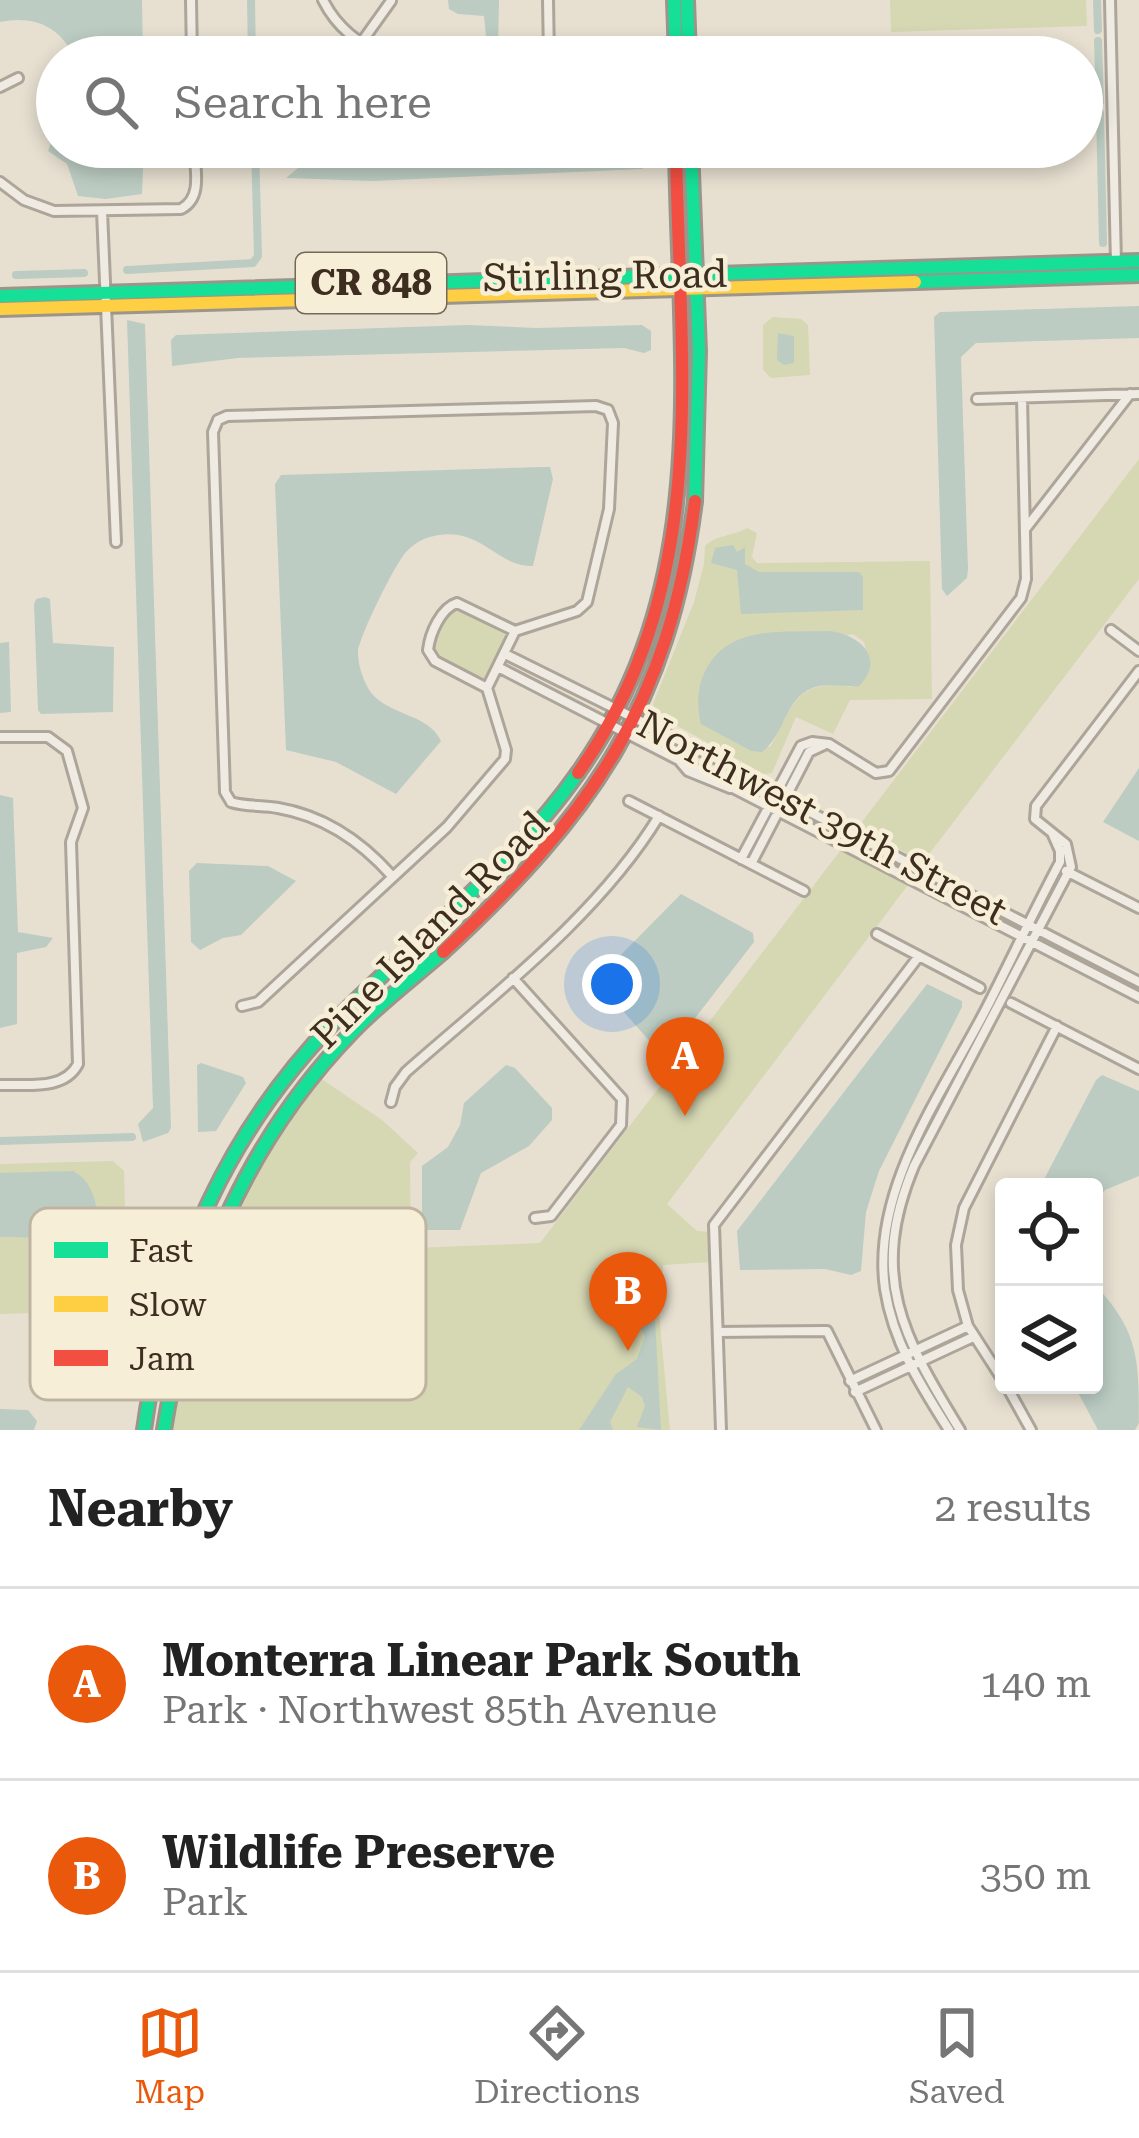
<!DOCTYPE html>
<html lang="en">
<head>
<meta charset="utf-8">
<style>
  :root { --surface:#fff; --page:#f6f6f6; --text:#222; --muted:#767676; --line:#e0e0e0; --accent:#ea580c }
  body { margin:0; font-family:"Roboto Serif",serif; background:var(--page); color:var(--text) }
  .controls { position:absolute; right:36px; bottom:36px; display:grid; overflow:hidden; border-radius:12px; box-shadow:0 6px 18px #0003 }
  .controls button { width:108px; height:108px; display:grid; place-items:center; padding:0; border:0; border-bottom:3px solid var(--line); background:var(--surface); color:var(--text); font:60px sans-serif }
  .you { position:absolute; left:612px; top:984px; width:42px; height:42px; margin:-30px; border:9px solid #fff; border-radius:50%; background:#1a73e8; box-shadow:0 0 0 18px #1a73e833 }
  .badge { display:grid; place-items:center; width:78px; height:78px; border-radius:50%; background:var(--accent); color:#fff; font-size:39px; font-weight:700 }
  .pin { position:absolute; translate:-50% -99px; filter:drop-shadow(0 3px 6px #0008) }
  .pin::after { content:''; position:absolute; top:63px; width:42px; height:36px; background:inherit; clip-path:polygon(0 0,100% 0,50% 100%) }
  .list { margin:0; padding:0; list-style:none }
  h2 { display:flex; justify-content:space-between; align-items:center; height:156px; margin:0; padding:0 48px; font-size:51px }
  h2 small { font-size:39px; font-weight:400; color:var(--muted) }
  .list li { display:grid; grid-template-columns:78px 1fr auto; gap:36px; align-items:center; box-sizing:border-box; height:192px; padding:0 48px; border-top:3px solid var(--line) }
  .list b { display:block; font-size:45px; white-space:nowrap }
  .list p { margin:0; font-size:39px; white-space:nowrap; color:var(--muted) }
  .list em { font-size:39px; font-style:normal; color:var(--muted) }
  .icon { flex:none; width:66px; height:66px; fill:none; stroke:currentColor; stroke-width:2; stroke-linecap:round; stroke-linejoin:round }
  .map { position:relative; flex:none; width:1139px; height:1430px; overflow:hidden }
  .search { position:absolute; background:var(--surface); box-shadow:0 6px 18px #0003; left:36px; right:36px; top:36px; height:132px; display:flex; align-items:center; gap:30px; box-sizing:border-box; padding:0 42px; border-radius:66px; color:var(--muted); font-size:45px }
  .sheet { height:540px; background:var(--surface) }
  nav { display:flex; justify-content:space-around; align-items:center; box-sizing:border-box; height:168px; border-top:3px solid var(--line); background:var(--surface); font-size:33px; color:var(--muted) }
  nav a { display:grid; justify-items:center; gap:6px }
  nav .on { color:var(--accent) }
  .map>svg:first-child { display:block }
  .green { fill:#d6d7b3; fill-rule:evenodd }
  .water { fill:#bcccc2 }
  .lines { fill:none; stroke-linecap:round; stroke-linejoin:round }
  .canal { stroke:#bcccc2; stroke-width:8 }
  .street-casing { stroke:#ada599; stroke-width:14 }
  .fast-casing { stroke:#9c958a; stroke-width:18 }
  .slow-casing { stroke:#9c958a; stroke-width:18 }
  .jam-casing { stroke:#9c958a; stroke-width:18 }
  .street { stroke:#efebe3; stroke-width:8 }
  .fast { stroke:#16e098; stroke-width:12 }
  .slow { stroke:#ffcf43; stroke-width:12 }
  .jam { stroke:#f24e42; stroke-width:12 }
  .labels { text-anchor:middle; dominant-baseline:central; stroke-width:9; stroke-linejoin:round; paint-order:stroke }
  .shield { fill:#f7eed8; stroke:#756857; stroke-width:3 }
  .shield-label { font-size:36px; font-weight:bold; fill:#3d2e20 }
  .street-label { font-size:39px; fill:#3d2e20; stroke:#f7eed8 }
  .key { fill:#f7eed8; stroke:#bfb4a1; stroke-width:3 }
  .key-label { font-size:33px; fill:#3d2e20 }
</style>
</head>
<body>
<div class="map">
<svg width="1139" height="1430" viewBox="0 0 1139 1430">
  <rect width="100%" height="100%" fill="#e7e0d1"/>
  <path class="green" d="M890,0H1086L1087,26L891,32Z
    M773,317L801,319L808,325L810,375L771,378L763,370V325Z
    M1139,459V579L923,862L858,827Z
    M747,528L757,533L752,557L757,563L930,561L932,699L850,700L833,734L796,717L772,773L764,774L656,714L653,704L694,602L704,564L705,546C715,535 734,536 747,528ZM853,634L864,642L868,657L851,687C797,678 792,706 771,746L751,751L701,723L709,664Z
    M457,606L502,628L507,634L491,671L484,678L474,677L436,657L432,651L449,612Z
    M840,851L908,885L667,1204L697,1231L710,1232L711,1262L663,1265V1275L656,1282L670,1430H172C184,1299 237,1178 320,1078L382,1120L418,1153L410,1162L411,1248L540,1243Z
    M113,1161L124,1171L128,1310L0,1314V1164Z"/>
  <path class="water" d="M0,0H142L143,57H74C60,26 33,15 0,22Z
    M448,0H499L498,48L493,52L487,47L484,16L458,14L449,9Z
    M57,126V147H144L142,194L106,199L78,196L67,164L48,151Z
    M476,147H508L534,163H556L586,147H656L655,158L642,169L372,181L286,178L298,168L342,167L378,151C410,159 452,186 476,147Z
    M1139,306V338L976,343L961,357L968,569L967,578L947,596L942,589L934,317L940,312Z
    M127,320L145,324L171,1128L168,1133L143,1142L138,1124L153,1108Z
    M468,325L537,328L642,325L651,331V350L644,353L624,348L238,358L172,366L171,340L176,335Z
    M778,333L794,336V363L784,365L777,360Z
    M543,467H550L553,479L533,566C499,568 482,528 439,535C426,537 415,542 406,552C395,564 359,637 358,652C358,664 362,677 368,688C384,716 428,712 441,741L396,794L336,762L286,750L275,484L281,475Z
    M733,545L737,552L745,547V564L759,572H859L863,577V610L741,614L737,570L711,563L715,548Z
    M45,597L50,599L53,643L114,647L113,712L41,714L38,710L34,604L36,599Z
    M830,631C860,635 886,658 859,686C845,687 833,684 819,686C784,694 787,733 762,752L751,751L701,724C697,708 697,690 703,676C725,623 782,633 830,631Z
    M9,642L11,712L0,713V643Z
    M1139,768V841L1103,822Z
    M0,795L13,798L18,932L53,938L46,947L17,953V1024L0,1028Z
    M197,863L268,866L296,881L241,935L223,938L200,950L191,942L189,871Z
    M681,894L753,933L754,942L668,1053L661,1054L600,985L603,973Z
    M927,984L962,1001V1007L879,1171L866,1212L861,1271L851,1275L825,1269L740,1270L737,1231Z
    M201,1063L243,1077L246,1083L216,1131L198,1132L197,1065Z
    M506,1065L515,1068L552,1108V1120L529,1146L481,1173L460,1230H426L422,1225V1166L448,1147L460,1125L464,1103Z
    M1102,1075L1139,1091V1176L1105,1190L1094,1205V1187H1040L1096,1080Z
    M73,1171C89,1180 93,1192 97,1209C72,1246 40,1236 0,1237V1173Z
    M1094,1284C1139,1331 1139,1359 1139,1423L1135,1430H1098L1074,1385H1094Z
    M654,1301L661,1430L637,1427L645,1406L642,1397L628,1387L610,1422L613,1430H579L616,1374L637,1359L645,1336L640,1328L638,1303Z
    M0,1409L28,1410L37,1421L34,1430H0Z"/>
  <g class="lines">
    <path class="canal" d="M251,0L252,57
      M1097,0L1098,30
      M1098,41L1100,102
      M1100,113L1103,243
      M127,270L253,263L258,256L255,147
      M16,275L84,273
      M0,1141L132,1137"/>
    <defs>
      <path id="street" d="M191,0L192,57
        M323,0C337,28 358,43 386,57
        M548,0L549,57
        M1110,0L1116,263
        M351,57L391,1
        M0,87L18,78
        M0,182L24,200L54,211L181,209C203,198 195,169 194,147
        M102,211L116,542
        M977,399L1139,394
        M218,420L227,416L596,406L608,410
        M218,420L213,432L225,792L231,802
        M1026,528L1130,394
        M1111,630L1139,651
        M505,654L729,765L775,794L1139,982
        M498,667L1139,997
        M487,688L435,661L428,650C430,633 441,608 457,603L515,631
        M0,737H48L67,751L83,808L71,842L78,1064C64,1091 27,1084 0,1085
        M677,758L688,771L730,788
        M629,801L804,891
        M231,802C246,807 262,805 278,808C325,816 361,841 392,876
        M741,859L801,746L812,742L829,744L876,773L889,771L1021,598L1026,579L1022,398
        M751,864L809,752L824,745
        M1066,871L1139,908
        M877,934L980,988
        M513,978L622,1099L621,1125L551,1216L535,1218
        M1011,1003L1139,1069
        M242,1006L258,1002L447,827L505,759L506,750L487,688L515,631L577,611L587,602L609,509L613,423L608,410
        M391,1102L395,1087L406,1072C492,996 599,915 659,816
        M718,1332L827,1331L876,1430
        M850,1381L968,1326
        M1004,1382L968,1326L958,1290L956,1245L964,1208L1057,1026
        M1006,1385L1031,1430
        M855,1392L973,1337
        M721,1430L714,1225L919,956
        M949,1430C921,1386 893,1342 885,1289C871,1189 942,1094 986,1009C1011,960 1034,911 1060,862V851L1053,835
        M960,1430C903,1337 868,1276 914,1166L1071,867L1066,844L1035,819L1036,806L1139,671"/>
      <path id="fast" d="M674,0L676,57
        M687,0L689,57
        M691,147L699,351L695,501
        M915,282L1139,275
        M0,296L1139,261
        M144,1430C167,1265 227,1127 347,1009C426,931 514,864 578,773
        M164,1430C188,1279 245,1142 353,1031C381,1002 413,978 443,952"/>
      <path id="slow" d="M0,309L915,282"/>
      <path id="jam" d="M578,773C714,581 679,367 676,147
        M443,952C592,814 669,706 695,501"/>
    </defs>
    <use href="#street" class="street-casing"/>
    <use href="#fast" class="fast-casing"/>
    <use href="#slow" class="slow-casing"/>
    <use href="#jam" class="jam-casing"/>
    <use href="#street" class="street"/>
    <use href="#fast" class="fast"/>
    <use href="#slow" class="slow"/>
    <use href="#jam" class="jam"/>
  </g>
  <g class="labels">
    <rect class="shield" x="296" y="253" width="150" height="60" rx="9"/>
    <g class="shield-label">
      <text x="371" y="283">CR 848</text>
    </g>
    <g class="street-label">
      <text transform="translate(605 276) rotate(-1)">Stirling Road</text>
      <text transform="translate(822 818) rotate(28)">Northwest 39th Street</text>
      <text transform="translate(430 930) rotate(-45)">Pine Island Road</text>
    </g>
  </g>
  <rect x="30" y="1208" width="396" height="192" rx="18" class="key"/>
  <rect x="54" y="1242" width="54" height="16" fill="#16e098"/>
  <rect x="54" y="1296" width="54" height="16" fill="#ffcf43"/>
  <rect x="54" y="1350" width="54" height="16" fill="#f24e42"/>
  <g class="key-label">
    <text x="129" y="1262">Fast</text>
    <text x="129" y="1316">Slow</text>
    <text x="129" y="1370">Jam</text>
  </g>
</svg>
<div class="controls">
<button><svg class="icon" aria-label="locate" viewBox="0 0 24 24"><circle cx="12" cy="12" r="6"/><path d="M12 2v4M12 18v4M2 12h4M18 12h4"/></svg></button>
<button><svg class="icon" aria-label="layers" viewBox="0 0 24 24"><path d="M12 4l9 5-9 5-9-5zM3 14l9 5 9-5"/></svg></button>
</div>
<div class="you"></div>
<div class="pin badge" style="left:685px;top:1116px">A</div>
<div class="pin badge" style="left:628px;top:1351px">B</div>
<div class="search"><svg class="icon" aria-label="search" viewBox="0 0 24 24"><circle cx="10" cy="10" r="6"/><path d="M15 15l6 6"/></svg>Search here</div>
</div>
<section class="sheet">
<h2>Nearby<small>2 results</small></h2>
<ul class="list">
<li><span class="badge">A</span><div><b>Monterra Linear Park South</b><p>Park · Northwest 85th Avenue</p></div><em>140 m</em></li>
<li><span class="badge">B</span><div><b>Wildlife Preserve</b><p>Park</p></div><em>350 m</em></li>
</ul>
</section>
<nav>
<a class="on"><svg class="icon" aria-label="map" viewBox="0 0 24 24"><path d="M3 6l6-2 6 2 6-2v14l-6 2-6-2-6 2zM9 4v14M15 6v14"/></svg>Map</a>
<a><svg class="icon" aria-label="directions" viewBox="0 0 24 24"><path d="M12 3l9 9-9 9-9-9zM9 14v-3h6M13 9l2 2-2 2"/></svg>Directions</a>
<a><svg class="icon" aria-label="saved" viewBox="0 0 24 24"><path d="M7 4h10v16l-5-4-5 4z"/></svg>Saved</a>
</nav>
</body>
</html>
